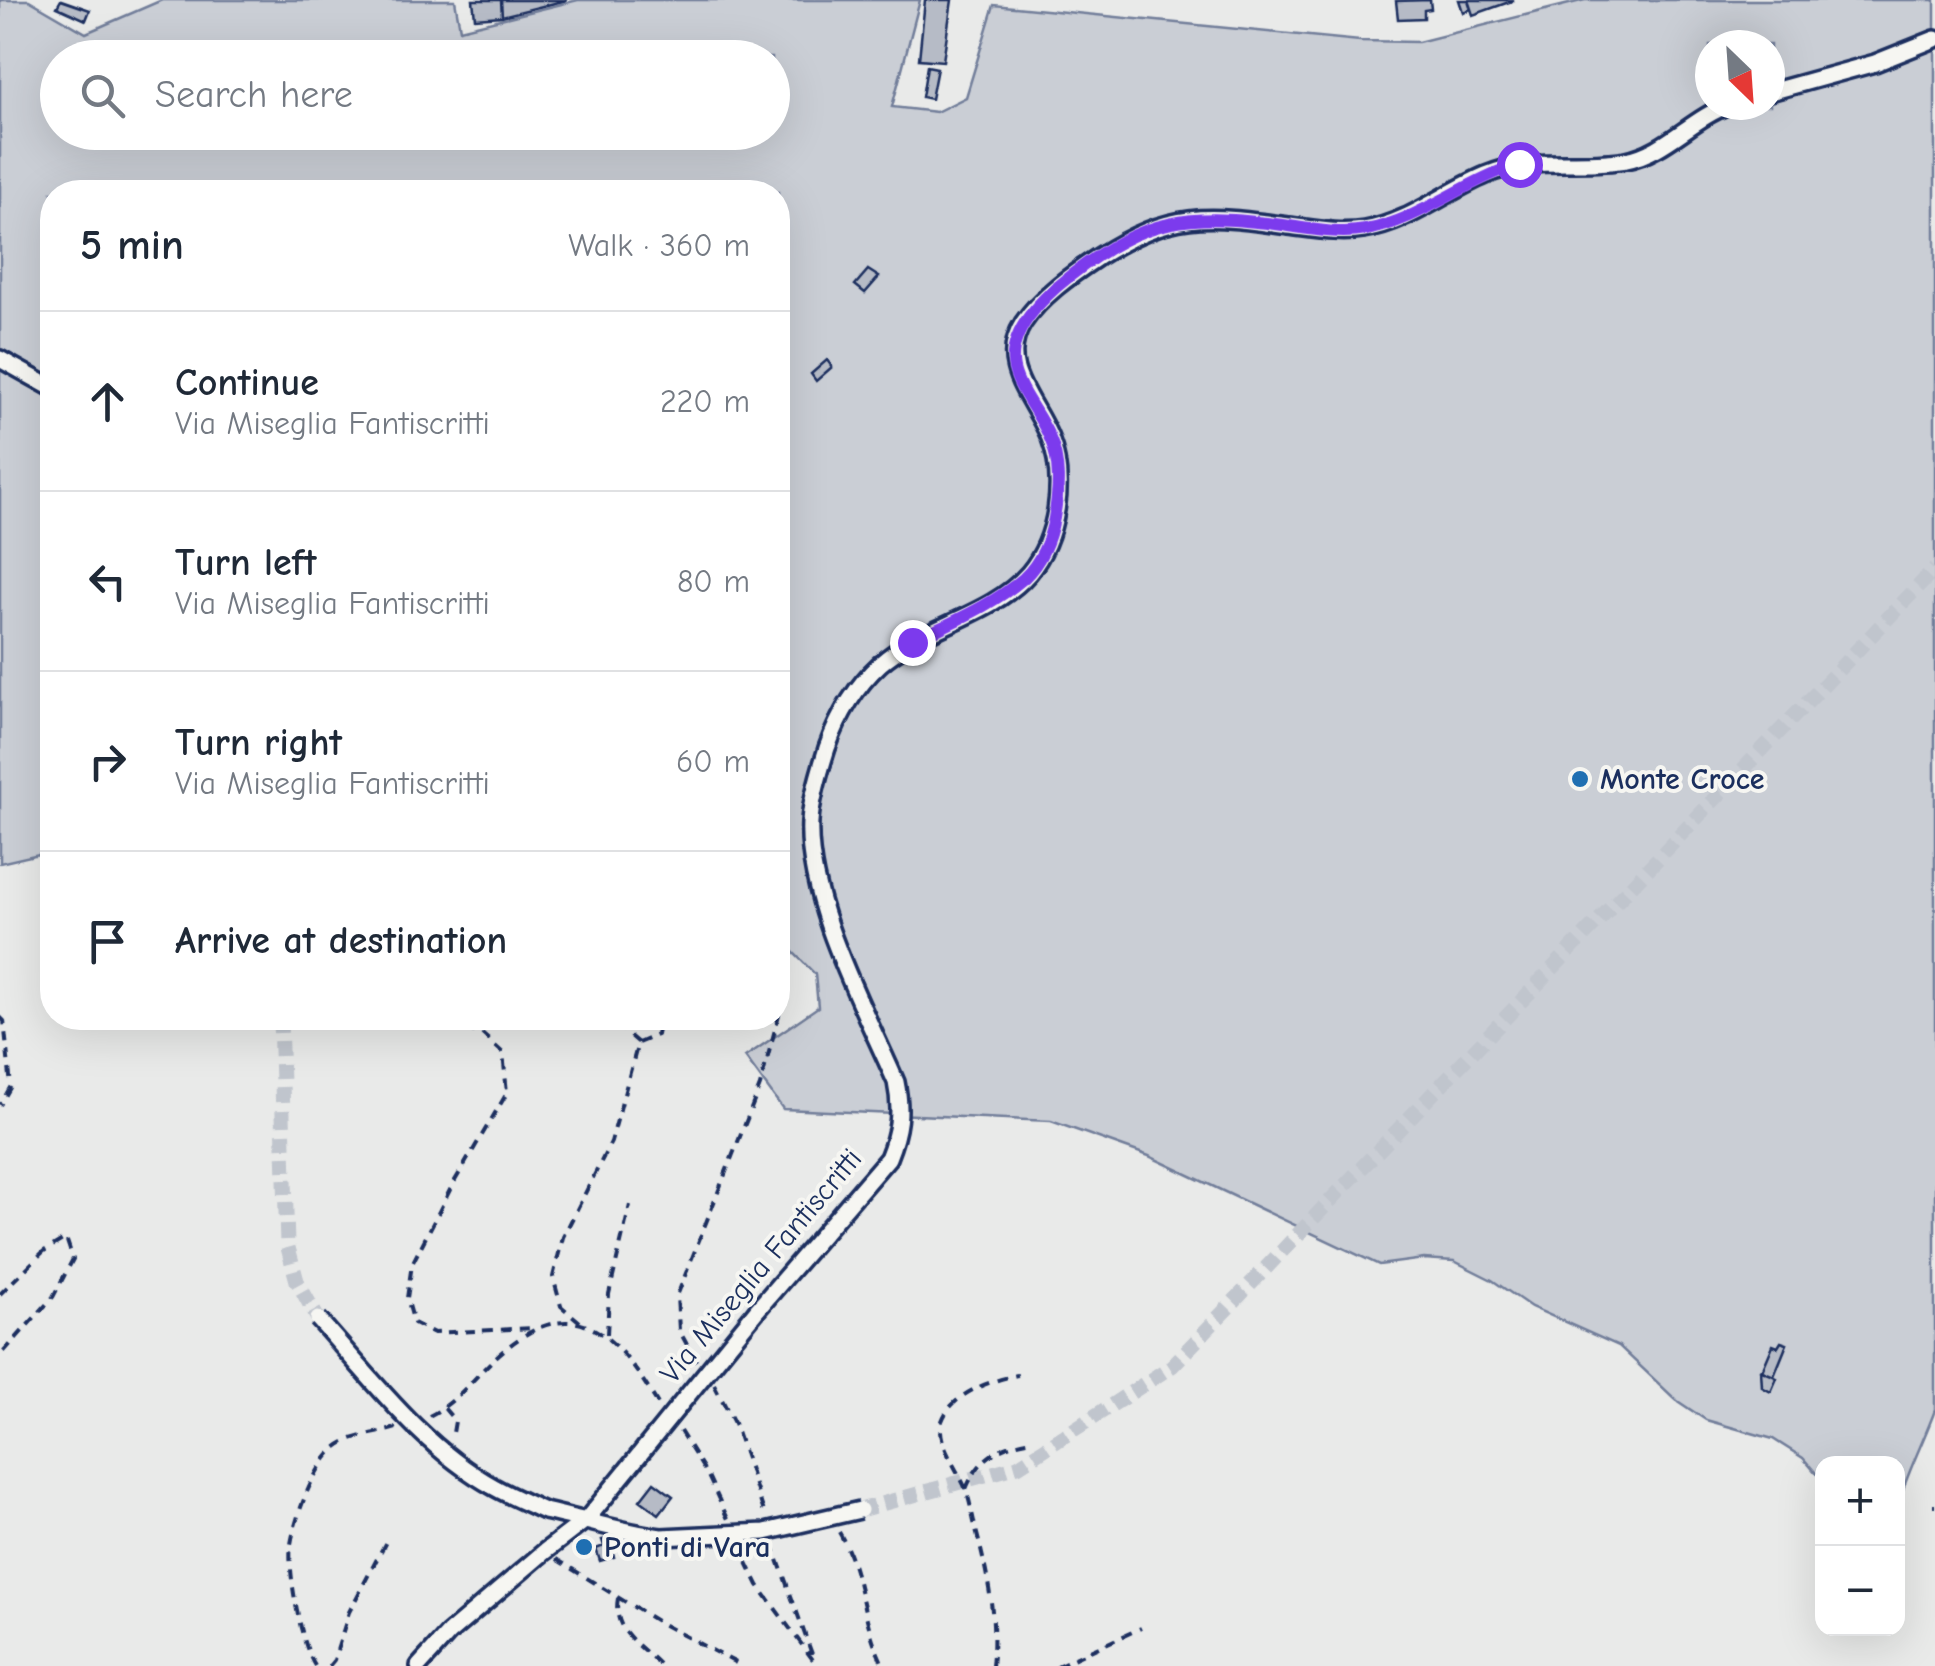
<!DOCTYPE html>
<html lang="en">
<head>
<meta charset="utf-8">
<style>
  :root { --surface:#fff; --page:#f6f6f7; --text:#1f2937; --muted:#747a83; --line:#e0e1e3 }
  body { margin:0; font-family:"Comic Neue",sans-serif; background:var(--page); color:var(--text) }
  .controls { position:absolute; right:30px; bottom:30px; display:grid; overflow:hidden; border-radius:20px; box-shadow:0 10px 40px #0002 }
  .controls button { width:90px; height:90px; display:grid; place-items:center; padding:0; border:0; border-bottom:2px solid var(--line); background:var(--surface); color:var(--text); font:50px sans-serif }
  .compass { position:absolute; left:1695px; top:30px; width:90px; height:90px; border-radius:50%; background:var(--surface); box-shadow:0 10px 40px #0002; rotate:155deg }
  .stop { position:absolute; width:30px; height:30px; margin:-22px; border:8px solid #7c3aed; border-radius:50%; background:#fff }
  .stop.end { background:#7c3aed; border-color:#fff; box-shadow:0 2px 10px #0008 }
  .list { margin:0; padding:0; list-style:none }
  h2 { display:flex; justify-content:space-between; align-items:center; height:130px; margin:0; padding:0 40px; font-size:42px }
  h2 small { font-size:32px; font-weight:400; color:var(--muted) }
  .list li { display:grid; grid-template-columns:65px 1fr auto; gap:30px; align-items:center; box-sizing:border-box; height:180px; padding:0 40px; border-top:2px solid var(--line) }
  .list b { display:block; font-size:38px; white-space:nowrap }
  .list p { margin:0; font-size:32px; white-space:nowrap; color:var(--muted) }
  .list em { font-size:32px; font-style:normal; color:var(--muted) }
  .icon { flex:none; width:55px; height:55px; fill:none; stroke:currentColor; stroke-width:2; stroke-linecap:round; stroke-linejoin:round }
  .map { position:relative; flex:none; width:1935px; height:1666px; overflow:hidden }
  .search { position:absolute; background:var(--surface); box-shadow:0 10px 40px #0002; left:40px; top:40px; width:750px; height:110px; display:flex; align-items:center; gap:25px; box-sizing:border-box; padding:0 35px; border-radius:55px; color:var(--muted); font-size:38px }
  .panel { position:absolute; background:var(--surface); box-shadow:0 10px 40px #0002; left:40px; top:180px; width:750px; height:850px; border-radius:40px }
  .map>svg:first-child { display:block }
  .green { fill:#caced5; stroke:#727e9a; stroke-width:2.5; fill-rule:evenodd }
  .building { fill:#b6bbc6; stroke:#1b2f5e; stroke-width:2.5 }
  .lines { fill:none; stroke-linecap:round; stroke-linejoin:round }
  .minor-tunnel { stroke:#c0c5cd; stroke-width:15; stroke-dasharray:15 8; stroke-linecap:butt }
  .minor-casing { stroke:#1b2f5e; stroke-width:22 }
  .path { stroke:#1b2f5e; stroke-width:4; stroke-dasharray:10 8; stroke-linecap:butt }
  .minor { stroke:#f6f6f2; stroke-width:15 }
  .minor-bridge-casing { stroke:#1b2f5e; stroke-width:22; stroke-linecap:butt }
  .minor-bridge { stroke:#f6f6f2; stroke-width:15 }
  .route { stroke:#7c3aed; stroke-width:12 }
  .poi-dot { fill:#1f6fb2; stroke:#f6f6f2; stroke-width:4 }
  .labels { text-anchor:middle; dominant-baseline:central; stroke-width:8; stroke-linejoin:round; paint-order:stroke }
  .poi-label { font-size:30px; font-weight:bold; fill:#1b2f5e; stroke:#f6f6f2; text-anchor:start }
  .street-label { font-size:30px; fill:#1b2f5e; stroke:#f6f6f2 }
</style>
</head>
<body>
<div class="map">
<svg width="1935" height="1666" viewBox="0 0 1935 1666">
  <rect width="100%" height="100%" fill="#e9eae9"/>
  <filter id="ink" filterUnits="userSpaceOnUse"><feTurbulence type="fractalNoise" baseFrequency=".01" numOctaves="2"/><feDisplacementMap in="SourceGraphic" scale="20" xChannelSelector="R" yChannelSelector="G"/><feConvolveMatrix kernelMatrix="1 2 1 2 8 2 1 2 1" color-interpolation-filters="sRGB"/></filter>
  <g filter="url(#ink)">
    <path class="green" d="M0,0H29L86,33L162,0H455L460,29L578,0H920L892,107L936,112L966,97L994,5L1360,41L1418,42L1585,0H1935V1410C1924,1440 1910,1467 1900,1498L1898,1500V1464H1822V1480L1803,1458L1773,1439L1706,1420L1676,1400L1619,1346L1531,1307L1492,1280L1454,1261L1424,1259L1379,1265L1149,1156L1051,1121L783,1109L745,1057L818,1007L815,974L778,937V192H52V851L0,863ZM1710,45H1770V105H1710ZM58,58H772V132H58Z"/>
    <path class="building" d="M61,0L90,10L86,20L57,7Z
      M473,0H501L502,16L475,18Z
      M501,0H567L502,16Z
      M925,0H952L943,61L919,59Z
      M1430,0L1431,9L1424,10V18L1398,19L1396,1Z
      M1459,0H1468L1471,9L1463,12Z
      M1468,0H1512V1L1473,15Z
      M927,66L937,68L931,99L922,97Z
      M868,270L879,277L865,293L855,285Z
      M827,360L832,367L816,381L811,374Z
      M1781,1342L1787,1344L1774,1376L1762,1371L1773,1345L1778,1347Z
      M1761,1370L1777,1378L1771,1392L1762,1387Z
      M654,1482L673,1496L659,1514L640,1500Z
      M608,1539L614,1557L600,1561L596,1549L604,1546L602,1540Z"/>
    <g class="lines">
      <path class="minor-tunnel" d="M280,1018L287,1244L297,1281L318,1319
        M860,1510L1018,1466L1172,1366L1935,569"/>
      <defs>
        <path id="minor" d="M1770,92L1875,63L1935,39
          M0,359L52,388
          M757,1310L888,1158C899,1131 902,1111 896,1082C864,1008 806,902 810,822C811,799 820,770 827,748C838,717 855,687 880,664C923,626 991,617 1029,573C1058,538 1066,480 1050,438C1035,400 996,366 1023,323C1041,296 1071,275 1098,257C1172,210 1206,215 1289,226C1314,229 1339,234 1364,230C1409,223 1445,192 1486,175C1532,155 1579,168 1626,160C1665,153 1692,118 1729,105
          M544,1511C583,1519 621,1532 661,1537
          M419,1666L449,1633L544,1552L587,1519L644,1449"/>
      </defs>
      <use href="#minor" class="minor-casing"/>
      <path class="path" d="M0,1017L4,1021L11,1086L0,1105
        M447,1026L481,1033L503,1053L507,1093L453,1184L412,1264L407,1298L414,1323L434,1333L533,1328
        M638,1043L657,1035L660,1018
        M0,1294L44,1251L66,1238L73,1259L53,1297L0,1356
        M580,1322L561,1306L553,1277L563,1237L611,1142L638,1043L609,1018
        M607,1334L609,1294L630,1205
        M696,1361L679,1330L677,1296L760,1086L781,1007L779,968
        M714,1384L734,1423L765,1515
        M444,1408L455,1421L452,1439
        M429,1416C461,1400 477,1372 504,1350C579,1288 618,1339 658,1404
        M680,1431L708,1476L728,1519
        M966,1489C979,1457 1001,1444 1035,1440
        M1933,1506H1935
        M839,1532C863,1573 861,1622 884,1666
        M772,1543L813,1657
        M739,1546L758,1585L816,1664
        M556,1559L658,1622L742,1666
        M618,1598C612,1632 639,1643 661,1666
        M315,1666C301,1644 287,1570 291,1544C296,1515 314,1465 337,1447C351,1435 379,1434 396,1428
        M329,1666L334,1660L349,1612L389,1536
        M992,1666C997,1618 988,1576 976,1530C972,1515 970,1499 964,1485C956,1467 936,1441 942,1421C952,1393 992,1380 1018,1375
        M1057,1666L1141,1628"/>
      <use href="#minor" class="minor"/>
      <defs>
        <path id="minor-bridge" d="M318,1319C371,1378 423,1448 494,1487C510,1496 527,1503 544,1511
          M644,1449L757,1310
          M661,1537L765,1532L860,1510"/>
      </defs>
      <use href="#minor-bridge" class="minor-bridge-casing"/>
      <use href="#minor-bridge" class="minor-bridge"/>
    </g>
  </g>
  <g class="lines" filter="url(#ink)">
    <path class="route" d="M912,642C949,623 992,606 1024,578C1040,563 1050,540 1054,518C1059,490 1061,462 1049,436C1039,413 1020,393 1014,369C1006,332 1044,296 1070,276C1146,216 1190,213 1283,225C1310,229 1339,235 1366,230C1418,221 1467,180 1519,164"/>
  </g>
  <g class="poi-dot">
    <circle cx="1580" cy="779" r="10"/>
    <circle cx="584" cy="1547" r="10"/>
  </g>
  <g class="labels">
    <g class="poi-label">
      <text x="1600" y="779">Monte Croce</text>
      <text x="604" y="1547">Ponti di Vara</text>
    </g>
    <g class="street-label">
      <text transform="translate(761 1266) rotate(-50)">Via Miseglia Fantiscritti</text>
    </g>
  </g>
</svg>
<div class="controls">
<button>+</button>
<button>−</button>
</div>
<svg class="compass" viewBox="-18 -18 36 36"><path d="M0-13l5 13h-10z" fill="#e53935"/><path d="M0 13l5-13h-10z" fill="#747a83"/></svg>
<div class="stop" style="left:1519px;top:164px"></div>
<div class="stop end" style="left:912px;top:642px"></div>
<div class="search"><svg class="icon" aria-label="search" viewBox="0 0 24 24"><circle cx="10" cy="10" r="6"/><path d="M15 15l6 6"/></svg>Search here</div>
<section class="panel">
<h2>5 min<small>Walk · 360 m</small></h2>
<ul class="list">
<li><svg class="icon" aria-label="ahead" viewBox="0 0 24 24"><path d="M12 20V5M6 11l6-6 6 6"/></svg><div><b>Continue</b><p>Via Miseglia Fantiscritti</p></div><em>220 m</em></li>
<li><svg class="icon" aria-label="left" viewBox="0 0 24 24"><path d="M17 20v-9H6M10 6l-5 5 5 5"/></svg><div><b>Turn left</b><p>Via Miseglia Fantiscritti</p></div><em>80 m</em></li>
<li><svg class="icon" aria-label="right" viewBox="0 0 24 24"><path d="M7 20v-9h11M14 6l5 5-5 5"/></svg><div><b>Turn right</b><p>Via Miseglia Fantiscritti</p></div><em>60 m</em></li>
<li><svg class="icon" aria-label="arrive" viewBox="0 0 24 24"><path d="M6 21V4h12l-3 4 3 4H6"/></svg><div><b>Arrive at destination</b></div></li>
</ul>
</section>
</div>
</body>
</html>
